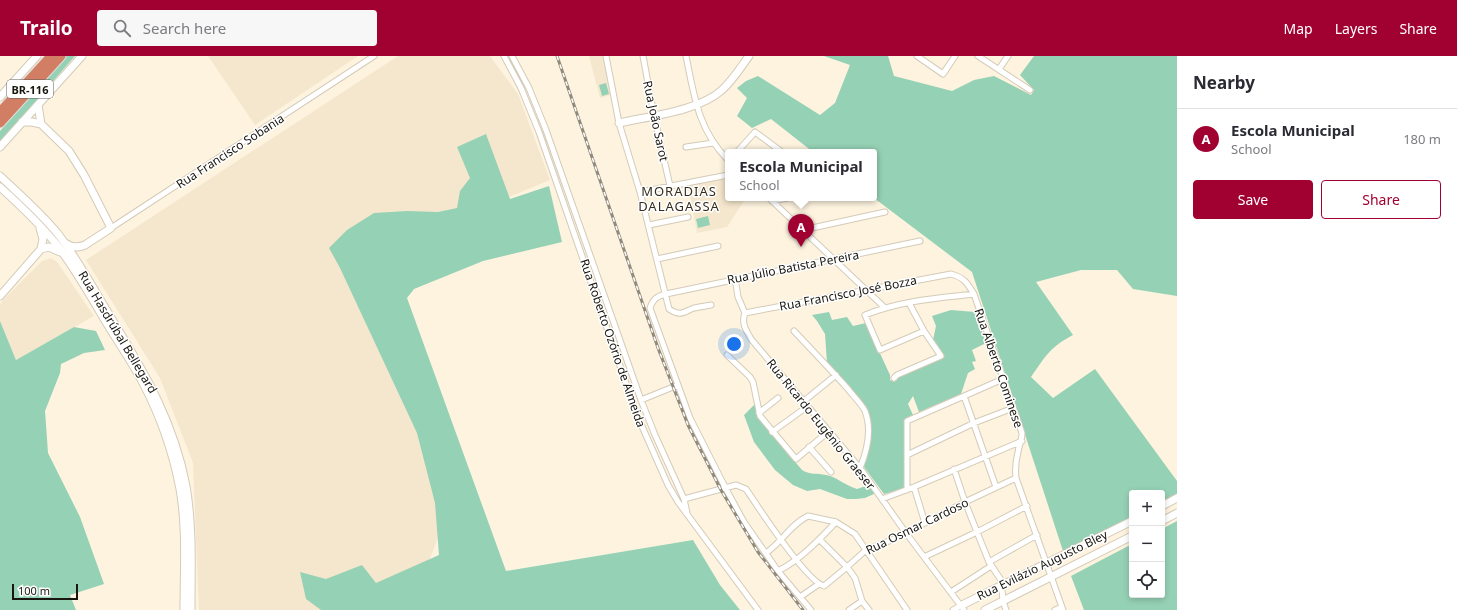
<!DOCTYPE html>
<html lang="en">
<head>
<meta charset="utf-8">
<style>
  :root { --surface:#fff; --page:#f7f7f7; --text:#2b2b33; --muted:#7c7c81; --line:#e1e1e2; --accent:#a10131 }
  body { margin:0; font-family:"Noto Sans",sans-serif; background:var(--page); color:var(--text) }
  .controls { position:absolute; right:12px; bottom:12px; display:grid; overflow:hidden; border-radius:4px; box-shadow:0 2px 6px #0003 }
  .controls button { width:36px; height:36px; display:grid; place-items:center; padding:0; border:0; border-bottom:1px solid var(--line); background:var(--surface); color:var(--text); font:20px sans-serif }
  .scale { position:absolute; left:12px; bottom:10px; width:66px; box-sizing:border-box; padding-left:4px; border:2px solid #19160f; border-top:0; font-size:11px; line-height:14px; white-space:nowrap; color:#19160f; -webkit-text-stroke:3px #fff; paint-order:stroke }
  .you { position:absolute; left:734px; top:288px; width:14px; height:14px; margin:-10px; border:3px solid #fff; border-radius:50%; background:#1a73e8; box-shadow:0 0 0 6px #1a73e833 }
  .badge { display:grid; place-items:center; width:26px; height:26px; border-radius:50%; background:var(--accent); color:#fff; font-size:13px; font-weight:700 }
  .pin { position:absolute; translate:-50% -33px; filter:drop-shadow(0 1px 2px #0008) }
  .pin::after { content:''; position:absolute; top:21px; width:14px; height:12px; background:inherit; clip-path:polygon(0 0,100% 0,50% 100%) }
  .popup { position:absolute; left:725px; top:93px; width:152px; height:52px; box-sizing:border-box; display:grid; place-content:center; border-radius:4px; background:var(--surface); filter:drop-shadow(0 1px 3px #0005); font-size:13px; white-space:nowrap; color:var(--muted) }
  .popup b { font-size:15px; color:var(--text) }
  .popup::after { content:''; position:absolute; left:50%; top:100%; margin-left:-8px; border:8px solid transparent; border-top-color:var(--surface) }
  .list { margin:0; padding:0; list-style:none }
  h2 { display:flex; justify-content:space-between; align-items:center; height:52px; margin:0; padding:0 16px; font-size:17px }
  h2 small { font-size:13px; font-weight:400; color:var(--muted) }
  .list li { display:grid; grid-template-columns:26px 1fr auto; gap:12px; align-items:center; box-sizing:border-box; height:60px; padding:0 16px; border-top:1px solid var(--line) }
  .list b { display:block; font-size:15px; white-space:nowrap }
  .list p { margin:0; font-size:13px; white-space:nowrap; color:var(--muted) }
  .list em { font-size:13px; font-style:normal; color:var(--muted) }
  .actions { display:flex; gap:8px; padding:12px 16px }
  .actions a { flex:1; padding:9px 0; border:1px solid var(--accent); border-radius:4px; text-align:center; font-size:14px; color:var(--accent) }
  .actions .main { background:var(--accent); color:#fff }
  .icon { flex:none; width:22px; height:22px; fill:none; stroke:currentColor; stroke-width:2; stroke-linecap:round; stroke-linejoin:round }
  .map { position:relative; flex:none; width:1177px; height:554px; overflow:hidden }
  header { display:flex; align-items:center; gap:24px; box-sizing:border-box; height:56px; padding:0 20px; background:var(--accent); color:#fff }
  header strong { font-size:19px }
  nav { display:flex; gap:22px; margin-inline-start:auto; font-size:14px }
  .search { width:280px; height:36px; background:var(--page); display:flex; align-items:center; gap:10px; box-sizing:border-box; padding:0 14px; border-radius:4px; color:var(--muted); font-size:15px }
  main { display:flex }
  aside { flex:1; background:var(--surface) }
  .map>svg:first-child { display:block }
  .built { fill:#f5e7cd }
  .green { fill:#95d1b5 }
  .lines { fill:none; stroke-linecap:round; stroke-linejoin:round }
  .street-casing { stroke:#d4cbb8; stroke-width:7 }
  .secondary-casing { stroke:#d4cbb8; stroke-width:9 }
  .highway-casing { stroke:#dfdedd; stroke-width:11 }
  .street { stroke:#fff; stroke-width:5 }
  .secondary { stroke:#fff; stroke-width:7 }
  .highway { stroke:#d17e65; stroke-width:9 }
  .rail-casing { stroke:#90897c; stroke-width:3 }
  .rail { stroke:#fff; stroke-width:1.5; stroke-dasharray:4.5; stroke-linecap:butt }
  .labels { text-anchor:middle; dominant-baseline:central; stroke-width:3; stroke-linejoin:round; paint-order:stroke }
  .shield { fill:#fff; stroke:#5e5c57; stroke-width:1 }
  .shield-label { font-size:11px; font-weight:bold; fill:#19160f }
  .street-label { font-size:12px; fill:#19160f; stroke:#fff }
  .neighbourhood-label { font-size:13px; letter-spacing:1px; fill:#352d1e; stroke:#fff }
</style>
</head>
<body>
<header>
<strong>Trailo</strong>
<div class="search"><svg class="icon" aria-label="search" viewBox="0 0 24 24"><circle cx="10" cy="10" r="6"/><path d="M15 15l6 6"/></svg>Search here</div>
<nav><a>Map</a><a>Layers</a><a>Share</a></nav>
</header>
<main>
<div class="map">
<svg width="1177" height="554" viewBox="0 0 1177 554">
  <rect width="100%" height="100%" fill="#fdf3df"/>
  <path class="built" d="M208,0H358L255,69Z
    M398,0H490L518,38L550,124L340,212L458,430L410,554H199L193,407L160,322L86,204Z
    M589,0H603L611,39L600,42Z
    M728,122V142H746L727,171L697,177L688,130Z
    M51,202L57,206L94,260L16,304L0,265V249L2,245L42,205Z"/>
  <path class="green" d="M66,0H75L0,86V75Z
    M824,0H888L894,20L952,35L974,24L994,20L1031,39L1034,34L1020,19L1034,0H1177V240L1133,233L1117,214H1081L1036,226L1073,279C1050,291 1045,301 1031,321L1053,342L1095,313L1177,425V438L1162,446V437H1132V461L1063,495L972,216L874,142V96H813L771,63L752,72L737,60L747,42L737,32L746,25L758,20L820,59L835,47L850,9Z
    M606,27L609,38L602,40L599,29Z
    M486,78L510,143L549,130L562,186L483,205L414,233L407,242L506,515L693,484L720,529L740,554H321L306,543L300,516L326,523L362,509L376,527L439,499L435,447L417,377L340,212L329,192L347,174L374,157L407,155L438,156L457,152L460,135L470,122L457,91Z
    M708,160L710,169L698,172L696,163Z
    M951,254L975,256L986,287L972,294L976,305L972,306L975,313L968,317L961,338L919,356L913,340L908,348L913,359L905,364V432L884,438L864,411L869,392L868,358L827,307L825,278L817,265L812,259L829,256L832,264L847,261L853,270L866,267L890,319V324L894,326L897,324L898,320L944,300L933,284L936,270L932,260Z
    M0,265L16,304L74,271L96,275L105,294L84,297L61,308L60,317L45,355L48,397L80,461L104,528L70,539L76,554H0Z
    M755,348L758,362L802,414C809,419 817,417 826,419C837,421 846,430 857,433L869,429L876,437L865,442L856,443H847L820,433L807,435L793,429L775,414L754,386L744,359Z
    M1177,465V554H1084L1071,520L1132,488V539H1162V473Z"/>
  <g class="lines">
    <defs>
      <path id="street" d="M504,0L521,32L539,76L637,359L668,429L678,446L758,554
        M512,0L529,32L546,74L641,344L655,379L684,443L687,457
        M606,0L619,67L640,136L669,253C681,261 683,256 694,252C699,251 705,250 711,249
        M643,0L654,59L670,130
        M686,0C694,39 698,74 728,104
        M917,0L943,18L955,0
        M978,0L1030,34
        M999,13L1008,0
        M686,91L713,87
        M737,96L755,76L782,96
        M640,136L728,119
        M769,142L884,251
        M772,145L788,142
        M649,169L688,161
        M111,172L374,0
        M803,174L885,156
        M657,203L718,190
        M735,222L738,241L745,257
        M745,257L951,218C965,222 967,227 974,238L1022,377C1022,384 1019,389 1018,396C1016,404 1015,414 1016,422L1063,554
        M745,257C741,267 746,274 751,283L860,412L906,477L964,554
        M794,275C812,294 830,313 848,333C853,340 861,347 865,355C872,373 867,395 860,412
        M924,275L880,294L865,259C900,245 937,242 974,238
        M727,299L750,321L753,326L760,360L796,403L829,375
        M894,322L897,319L941,300L924,275L909,247
        M964,340L996,431
        M641,344L678,329
        M804,345L836,319
        M759,357L778,342
        M772,376L808,350
        M809,391L831,416
        M907,399L974,367L1013,352
        M954,413L965,446L989,506L1001,524L1003,545L1006,554
        M914,431L925,467
        M907,434V365L1003,323
        M684,443L736,429L746,433C758,451 806,525 824,530L847,511L866,494L894,483L965,446L1016,422
        M882,443L914,431L1022,385
        M820,484L847,511L855,522L862,545L869,554
        M766,497C781,487 791,468 808,460L836,466L855,478L907,554
        M924,501L977,476L1027,450
        M989,506L1037,479
        M778,515C800,504 819,484 836,466
        M951,536L991,510
        M800,541L819,528
        M811,554L778,515L744,466L726,433L690,362L650,252C653,243 657,240 666,238L920,185
        M849,554L862,545
        M953,554L962,549
        M1055,554L1062,551"/>
      <path id="secondary" d="M0,41L37,0
        M38,49L41,68
        M22,66H32L41,68L69,95L84,119L111,172L85,189C78,192 72,192 65,187
        M619,67C650,60 699,55 722,34C733,24 741,11 749,0
        M0,91L82,0
        M0,120C20,139 41,157 58,178C79,205 95,236 113,265C146,319 174,367 186,430C193,471 191,513 191,554
        M0,131C20,149 40,168 57,189C77,215 92,243 109,271C120,289 132,306 142,325C160,359 173,396 180,433C187,473 184,514 184,554
        M41,193L49,191L60,196
        M0,240L41,193L43,183L40,172
        M1162,450L1177,442
        M1162,465L1177,457
        M962,549L1132,465
        M985,554L1132,480"/>
      <path id="highway" d="M0,56L51,0
        M0,67L61,0"/>
    </defs>
    <use href="#street" class="street-casing"/>
    <use href="#secondary" class="secondary-casing"/>
    <use href="#highway" class="highway-casing"/>
    <use href="#street" class="street"/>
    <use href="#secondary" class="secondary"/>
    <use href="#highway" class="highway"/>
    <defs>
      <path id="rail" d="M557,0L658,292L688,369L721,434L758,496L803,554"/>
    </defs>
    <use href="#rail" class="rail-casing"/>
    <use href="#rail" class="rail"/>
  </g>
  <g class="labels">
    <rect class="shield" x="7" y="24" width="46" height="18" rx="3"/>
    <g class="shield-label">
      <text x="30" y="33">BR-116</text>
    </g>
    <g class="street-label">
      <text transform="translate(656 65) rotate(78)">Rua João Sarot</text>
      <text transform="translate(230 95) rotate(-33)">Rua Francisco Sobania</text>
      <text transform="translate(793 211) rotate(-11)">Rua Júlio Batista Pereira</text>
      <text transform="translate(848 237) rotate(-11)">Rua Francisco José Bozza</text>
      <text transform="translate(118 276) rotate(59)">Rua Hasdrúbal Bellegard</text>
      <text transform="translate(613 287) rotate(71)">Rua Roberto Ozório de Almeida</text>
      <text transform="translate(999 312) rotate(71)">Rua Alberto Cominese</text>
      <text transform="translate(821 368) rotate(51)">Rua Ricardo Eugênio Graeser</text>
      <text transform="translate(917 470) rotate(-26)">Rua Osmar Cardoso</text>
      <text transform="translate(1042 509) rotate(-26)">Rua Evilázio Augusto Bley</text>
    </g>
    <g class="neighbourhood-label">
      <text x="679" y="135">MORADIAS<tspan x="679" dy="15">DALAGASSA</tspan></text>
    </g>
  </g>
</svg>
<div class="controls">
<button>+</button>
<button>−</button>
<button><svg class="icon" aria-label="locate" viewBox="0 0 24 24"><circle cx="12" cy="12" r="6"/><path d="M12 2v4M12 18v4M2 12h4M18 12h4"/></svg></button>
</div>
<div class="scale">100 m</div>
<div class="you"></div>
<div class="pin badge" style="left:801px;top:191px">A</div>
<div class="popup"><b>Escola Municipal</b>School</div>
</div>
<aside>
<h2>Nearby<small></small></h2>
<ul class="list">
<li><span class="badge">A</span><div><b>Escola Municipal</b><p>School</p></div><em>180 m</em></li>
</ul>
<div class="actions"><a class="main">Save</a><a>Share</a></div>
</aside>
</main>
</body>
</html>
